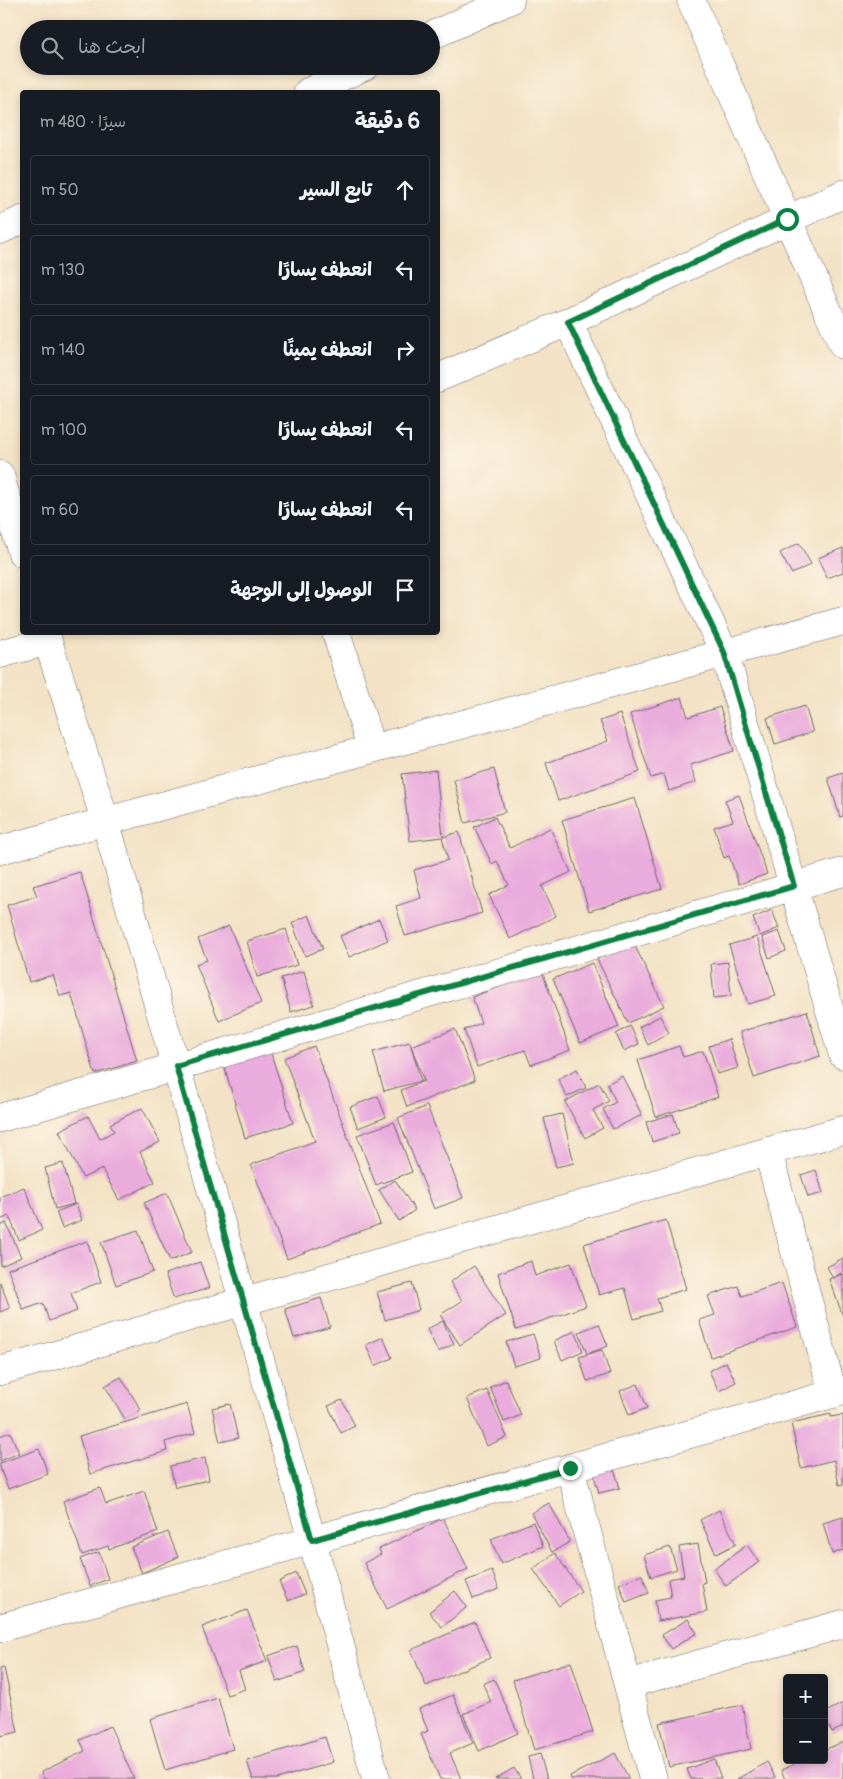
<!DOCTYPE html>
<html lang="ar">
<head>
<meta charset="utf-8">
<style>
  :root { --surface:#171b24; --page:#242831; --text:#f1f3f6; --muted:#9ea1a6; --line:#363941 }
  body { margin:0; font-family:Pangolin,"Playpen Sans Arabic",sans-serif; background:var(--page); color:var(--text); direction:rtl }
  .controls { position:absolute; right:15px; bottom:15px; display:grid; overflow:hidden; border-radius:5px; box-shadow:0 2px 8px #0003 }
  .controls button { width:45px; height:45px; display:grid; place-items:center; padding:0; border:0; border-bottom:1px solid var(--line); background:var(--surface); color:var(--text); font:25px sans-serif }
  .stop { position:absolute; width:15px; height:15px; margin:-11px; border:4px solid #0b8043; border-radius:50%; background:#fff }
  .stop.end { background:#0b8043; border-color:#fff; box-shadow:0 1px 5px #0008 }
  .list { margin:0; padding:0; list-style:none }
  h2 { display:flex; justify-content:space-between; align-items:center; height:65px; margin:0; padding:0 20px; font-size:21px }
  h2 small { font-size:16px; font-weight:400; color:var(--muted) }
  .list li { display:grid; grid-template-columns:32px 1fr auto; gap:15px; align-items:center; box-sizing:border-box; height:70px; margin:0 10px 10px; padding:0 10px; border:1px solid var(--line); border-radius:5px }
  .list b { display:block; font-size:19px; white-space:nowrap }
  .list em { font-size:16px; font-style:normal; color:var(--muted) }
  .icon { flex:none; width:28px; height:28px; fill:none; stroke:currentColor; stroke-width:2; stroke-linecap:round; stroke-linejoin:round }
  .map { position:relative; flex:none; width:843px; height:1779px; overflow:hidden; direction:ltr }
  .search { position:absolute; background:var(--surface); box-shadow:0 2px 8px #0003; left:20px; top:20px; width:420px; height:55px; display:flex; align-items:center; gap:12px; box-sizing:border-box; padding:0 18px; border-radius:28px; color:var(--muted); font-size:19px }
  .panel { position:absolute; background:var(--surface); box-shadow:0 2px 8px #0003; left:20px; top:90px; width:420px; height:545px; border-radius:5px; direction:rtl }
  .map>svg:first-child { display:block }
  .building { fill:#eaabdd }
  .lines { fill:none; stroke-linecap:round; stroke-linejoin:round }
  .minor-casing { stroke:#6b656b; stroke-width:29 }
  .minor { stroke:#fff; stroke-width:28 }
  .route { stroke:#0b8043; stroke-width:6 }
</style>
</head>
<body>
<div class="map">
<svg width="843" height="1779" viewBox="0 0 843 1779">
  <rect width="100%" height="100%" fill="#fcf5e5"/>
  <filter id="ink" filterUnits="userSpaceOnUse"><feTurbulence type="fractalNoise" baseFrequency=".02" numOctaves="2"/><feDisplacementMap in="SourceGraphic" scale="10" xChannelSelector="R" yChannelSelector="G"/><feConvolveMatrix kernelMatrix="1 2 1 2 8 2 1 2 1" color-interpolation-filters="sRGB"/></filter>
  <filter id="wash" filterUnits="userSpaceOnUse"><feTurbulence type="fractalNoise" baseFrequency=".0096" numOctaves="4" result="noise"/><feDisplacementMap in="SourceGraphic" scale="20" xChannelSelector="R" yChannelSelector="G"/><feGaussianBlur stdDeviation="1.12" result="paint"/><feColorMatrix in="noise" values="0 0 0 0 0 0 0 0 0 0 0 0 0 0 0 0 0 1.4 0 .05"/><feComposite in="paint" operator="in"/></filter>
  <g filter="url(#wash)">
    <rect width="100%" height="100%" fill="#f3e2c5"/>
    <g id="blocks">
      <path class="building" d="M799,543L811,564L792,574L780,553Z
        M843,548V572L827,578L818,558Z
        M682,697L688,717L720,707L734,751L690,765L696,782L669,791L664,774L651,778L630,714Z
        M805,706L813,732L775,744L767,718Z
        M620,714L640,772L558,801L546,763L608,741L600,721Z
        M494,769L505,812L465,823L454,780Z
        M436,770L443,837L459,832L482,913L405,936L396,906L421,898L414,870L448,860L442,837L410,841L402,774Z
        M843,773V816L840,817L828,778Z
        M739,795L767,874L739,884L729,856L724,858L714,827L733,821L725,800Z
        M635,798L662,889L589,911L562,820Z
        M495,817L510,848L550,828L571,872L542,886L556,916L510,939L489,895L509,885L497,861L492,864L474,827Z
        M80,872L137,1061L95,1074L71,993L60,996L53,975L29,982L7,905L37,896L33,886Z
        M772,910L779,928L760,936L753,918Z
        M309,915L323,949L305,956L292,923Z
        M379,919L388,940L349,957L340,936Z
        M229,926L261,1003L219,1021L196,964L207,960L198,939Z
        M286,929L297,965L257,977L247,941Z
        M779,931L786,951L769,958L762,937Z
        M757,937L776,996L748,1004L729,945Z
        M633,942L664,1006L628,1023L597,959Z
        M728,962L731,996L714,998L711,964Z
        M592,963L619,1027L580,1043L553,979Z
        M304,971L314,1005L291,1012L281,978Z
        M542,971L570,1050L531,1065L525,1050L477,1067L464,1030L481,1023L472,997Z
        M807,1011L820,1056L754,1078L740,1032Z
        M660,1016L669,1033L648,1045L639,1027Z
        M630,1026L639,1044L624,1051L616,1034Z
        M455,1029L475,1080L407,1107L401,1090L424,1081L411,1046Z
        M729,1039L738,1068L717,1074L709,1046Z
        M267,1041L293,1123L245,1138L221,1055Z
        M410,1042L421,1081L384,1091L373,1052Z
        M314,1046L380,1224L287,1259L251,1165L315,1141L284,1058Z
        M679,1046L683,1057L703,1051L718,1097L656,1117L638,1060Z
        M577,1069L586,1088L567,1097L558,1079Z
        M622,1076L642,1115L613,1129L603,1109L616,1102L607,1084Z
        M599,1083L609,1101L593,1110L603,1128L585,1138L565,1102Z
        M378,1096L386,1117L358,1128L350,1107Z
        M427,1106L463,1198L434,1209L398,1118Z
        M142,1108L160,1142L140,1152L155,1182L119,1200L102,1169L83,1178L59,1131L88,1116L100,1139L114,1131L110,1124Z
        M562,1114L574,1163L556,1167L544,1118Z
        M673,1114L679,1133L652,1142L646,1122Z
        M394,1122L412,1172L376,1185L357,1135Z
        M63,1163L74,1204L55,1209L45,1168Z
        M816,1170L823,1193L808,1197L801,1175Z
        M395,1180L415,1210L399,1221L379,1190Z
        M24,1187L42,1230L19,1240L9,1216L0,1220V1197Z
        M167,1193L192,1252L170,1261L144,1203Z
        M76,1204L82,1220L62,1228L56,1212Z
        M666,1220L686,1289L657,1298L661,1311L634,1319L625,1288L599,1295L584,1244Z
        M6,1223L21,1257L1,1266L0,1226Z
        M138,1230L153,1272L116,1285L101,1242Z
        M87,1241L101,1282L71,1293L77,1311L49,1321L43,1303L23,1310L8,1269Z
        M843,1258V1272L833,1278L827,1267Z
        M531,1261L535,1276L571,1263L586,1306L516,1330L498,1273Z
        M200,1262L209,1288L174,1299L165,1274Z
        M474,1266L506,1315L460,1345L440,1315L462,1301L450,1282Z
        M843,1274V1316L829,1279Z
        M0,1282L10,1308L0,1312Z
        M412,1283L419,1310L385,1320L377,1292Z
        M782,1283L797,1327L711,1357L699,1320L715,1315L708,1296L738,1286L742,1296Z
        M321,1298L330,1327L294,1338L285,1309Z
        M443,1321L454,1344L438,1352L427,1329Z
        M599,1324L608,1346L587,1354L579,1332Z
        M575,1331L583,1351L562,1360L554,1341Z
        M533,1334L541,1358L514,1366L506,1342Z
        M383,1337L392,1358L375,1366L366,1345Z
        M602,1350L610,1374L587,1381L579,1357Z
        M726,1362L736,1382L719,1391L709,1371Z
        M121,1377L141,1410L125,1419L105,1386Z
        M506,1380L521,1415L504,1422L490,1387Z
        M638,1384L647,1408L629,1415L620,1391Z
        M487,1390L507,1437L487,1446L467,1398Z
        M342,1400L355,1426L341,1433L328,1406Z
        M187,1404L195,1433L165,1442L167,1451L90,1474L79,1436Z
        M230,1404L238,1438L220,1442L212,1408Z
        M831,1414V1417L843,1415V1484L839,1485L834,1460L801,1468L791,1423Z
        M10,1432L19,1453L0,1461V1436Z
        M39,1449L48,1474L8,1489L0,1468V1463Z
        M205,1458L209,1480L175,1487L170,1466Z
        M613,1466L620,1488L599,1493L593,1472Z
        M100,1488L106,1504L144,1491L158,1532L109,1549L108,1546L82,1555L63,1501Z
        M549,1503L570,1542L552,1552L531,1513Z
        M719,1510L736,1544L716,1554L700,1520Z
        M843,1517V1550L832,1554L823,1523Z
        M443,1518L468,1569L387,1609L364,1563L381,1554L379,1549Z
        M533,1522L543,1546L501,1564L491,1539Z
        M168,1532L178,1557L142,1573L131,1547Z
        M698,1544L705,1582L702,1583L707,1612L658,1621L655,1600L671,1597L668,1579L684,1576L679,1547Z
        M747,1545L759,1562L726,1586L714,1569Z
        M670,1547L677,1569L651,1577L644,1555Z
        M99,1552L108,1579L90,1586L80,1559Z
        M555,1553L581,1591L559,1606L533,1569Z
        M492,1571L499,1589L473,1599L466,1581Z
        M296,1573L305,1594L288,1601L279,1582Z
        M642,1575L649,1593L626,1602L619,1584Z
        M455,1591L467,1607L442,1627L429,1612Z
        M247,1610L267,1661L239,1671L245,1689L227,1695L202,1627Z
        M688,1619L697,1633L671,1649L662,1635Z
        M475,1622L490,1658L426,1686L411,1650Z
        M297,1646L305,1672L277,1682L268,1656Z
        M571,1662L593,1732L534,1750L513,1680Z
        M4,1668L18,1732L0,1736V1669Z
        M494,1679L518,1733L479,1751L463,1714L491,1702L483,1684Z
        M453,1695L473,1743L450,1753L461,1779H440L421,1734L428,1731L419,1709Z
        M218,1698L233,1749L165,1770L150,1719Z
        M843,1703V1727L832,1732L824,1717V1713Z
        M742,1705L751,1749L669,1767L659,1723Z
        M110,1726L134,1779H44L41,1772L85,1751L80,1740Z
        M325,1737L333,1762L277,1779H253L247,1761Z
        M843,1742V1779H785L781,1770L803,1760H824V1750Z
        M615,1753L629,1779H571L570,1776Z
        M540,1754L547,1779H533L528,1757Z
        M714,1759L721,1778L691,1779L687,1769Z
        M767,1762L775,1777L772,1779H737Z
        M514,1768L521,1779H495Z"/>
    </g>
  </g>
  <g filter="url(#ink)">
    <use href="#blocks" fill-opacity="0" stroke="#6b656b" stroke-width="1"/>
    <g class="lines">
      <defs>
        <path id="minor" d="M691,0L843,345
          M431,36L510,0
          M308,92L365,66
          M0,230L22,220
          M568,322L724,652L843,1055
          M438,378L568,322L843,194
          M0,475L22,553
          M45,632L105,820L312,1540L376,1779
          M336,632L371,748
          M0,654L48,641
          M0,850L843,621
          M0,1118L843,872
          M768,1151L833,1394
          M0,1371L843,1130
          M570,1468L653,1779
          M0,1628L843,1391
          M628,1684L843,1624"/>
      </defs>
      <use href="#minor" class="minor-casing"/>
      <use href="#minor" class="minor"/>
    </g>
  </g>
  <g class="lines" filter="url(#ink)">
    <path class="route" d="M570,1468L312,1540L176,1066L794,886L724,652L568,322L787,219"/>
  </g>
</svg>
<div class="controls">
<button>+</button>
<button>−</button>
</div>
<div class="stop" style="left:787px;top:219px"></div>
<div class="stop end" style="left:570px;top:1468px"></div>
<div class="search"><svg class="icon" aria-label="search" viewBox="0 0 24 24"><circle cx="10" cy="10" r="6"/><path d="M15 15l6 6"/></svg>ابحث هنا</div>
<section class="panel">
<h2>6 دقيقة<small>سيرًا · 480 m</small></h2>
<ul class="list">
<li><svg class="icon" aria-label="ahead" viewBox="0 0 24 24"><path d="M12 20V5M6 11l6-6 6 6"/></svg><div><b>تابع السير</b></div><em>50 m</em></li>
<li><svg class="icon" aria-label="left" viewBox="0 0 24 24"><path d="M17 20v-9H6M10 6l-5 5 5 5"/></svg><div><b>انعطف يسارًا</b></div><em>130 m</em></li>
<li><svg class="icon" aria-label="right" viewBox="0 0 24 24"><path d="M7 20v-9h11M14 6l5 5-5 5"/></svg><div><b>انعطف يمينًا</b></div><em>140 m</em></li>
<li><svg class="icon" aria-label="left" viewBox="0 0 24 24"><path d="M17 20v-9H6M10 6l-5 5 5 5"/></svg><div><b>انعطف يسارًا</b></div><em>100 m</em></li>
<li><svg class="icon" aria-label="left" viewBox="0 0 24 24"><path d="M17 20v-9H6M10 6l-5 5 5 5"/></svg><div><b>انعطف يسارًا</b></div><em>60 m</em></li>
<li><svg class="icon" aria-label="arrive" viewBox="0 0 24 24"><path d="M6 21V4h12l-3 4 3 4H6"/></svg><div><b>الوصول إلى الوجهة</b></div></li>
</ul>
</section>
</div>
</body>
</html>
